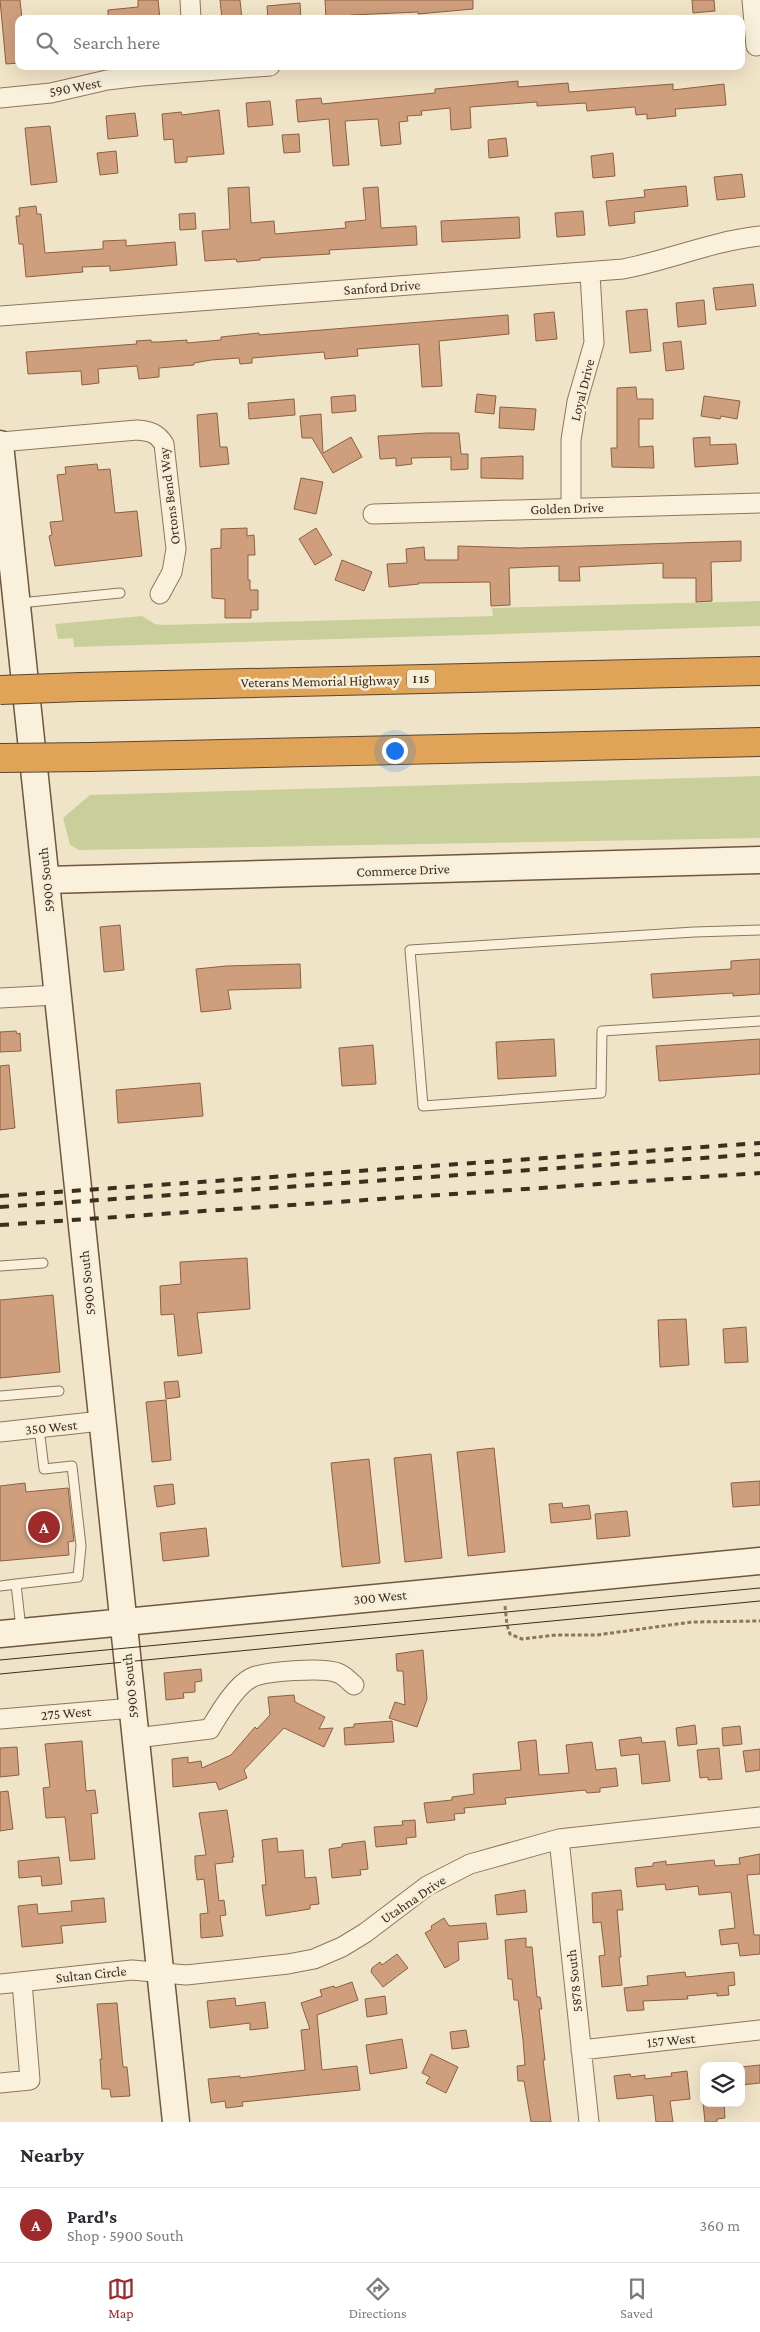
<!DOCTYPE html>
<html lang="en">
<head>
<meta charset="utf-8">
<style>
  :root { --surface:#fff; --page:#f2f2f3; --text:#2b2b33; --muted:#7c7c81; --line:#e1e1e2; --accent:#9e2a2b }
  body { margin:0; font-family:"Crimson Pro",serif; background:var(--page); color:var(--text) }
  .controls { position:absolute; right:15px; bottom:15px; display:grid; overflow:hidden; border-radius:10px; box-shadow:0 5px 20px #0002 }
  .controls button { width:45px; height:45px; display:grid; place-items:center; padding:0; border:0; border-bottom:1px solid var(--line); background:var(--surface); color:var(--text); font:25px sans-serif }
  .you { position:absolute; left:394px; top:750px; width:18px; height:18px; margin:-12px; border:4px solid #fff; border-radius:50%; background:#1a73e8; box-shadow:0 0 0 8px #1a73e833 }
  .badge { display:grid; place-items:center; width:32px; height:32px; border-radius:50%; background:var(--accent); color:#fff; font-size:16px; font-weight:700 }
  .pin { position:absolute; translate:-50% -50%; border:2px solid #fff; box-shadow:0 1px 5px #0006 }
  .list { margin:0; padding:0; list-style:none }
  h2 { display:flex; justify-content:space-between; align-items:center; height:65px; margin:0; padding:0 20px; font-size:21px }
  h2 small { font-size:16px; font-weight:400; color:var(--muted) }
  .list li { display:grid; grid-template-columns:32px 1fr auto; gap:15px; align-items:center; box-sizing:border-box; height:75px; padding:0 20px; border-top:1px solid var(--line) }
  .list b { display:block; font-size:19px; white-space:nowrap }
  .list p { margin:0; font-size:16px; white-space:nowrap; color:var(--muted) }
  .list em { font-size:16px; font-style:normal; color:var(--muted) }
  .icon { flex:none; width:28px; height:28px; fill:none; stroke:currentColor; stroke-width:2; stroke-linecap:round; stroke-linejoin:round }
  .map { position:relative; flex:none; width:760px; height:2122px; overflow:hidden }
  .search { position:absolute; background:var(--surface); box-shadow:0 5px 20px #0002; left:15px; right:15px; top:15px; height:55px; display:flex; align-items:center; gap:12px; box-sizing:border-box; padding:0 18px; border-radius:10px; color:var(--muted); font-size:19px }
  .sheet { height:140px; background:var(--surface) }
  nav { display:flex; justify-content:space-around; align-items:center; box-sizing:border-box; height:70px; border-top:1px solid var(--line); background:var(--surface); font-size:14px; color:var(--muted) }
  nav a { display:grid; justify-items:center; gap:2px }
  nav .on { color:var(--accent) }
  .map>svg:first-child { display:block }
  .green { fill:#c9cf9b }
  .building { fill:#cf9f7d; stroke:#8d5f41 }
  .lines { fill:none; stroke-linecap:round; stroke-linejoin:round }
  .lane-casing { stroke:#8d765c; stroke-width:11 }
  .street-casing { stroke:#8d765c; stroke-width:21 }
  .secondary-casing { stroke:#6f573f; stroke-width:29 }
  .highway-casing { stroke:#5b4430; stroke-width:30 }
  .path { stroke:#8d765c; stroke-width:3; stroke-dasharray:4 2.5; stroke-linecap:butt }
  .lane { stroke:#faf1dc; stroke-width:9 }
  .street { stroke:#faf1dc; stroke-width:19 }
  .secondary { stroke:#faf1dc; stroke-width:26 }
  .highway { stroke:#e0a458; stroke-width:28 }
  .tram { stroke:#3d2e20; stroke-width:1 }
  .rail { stroke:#3d2e20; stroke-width:4; stroke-dasharray:9 9; stroke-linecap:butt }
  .highway-bridge-casing { stroke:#5b4430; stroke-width:30; stroke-linecap:butt }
  .highway-bridge { stroke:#e0a458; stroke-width:28 }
  .labels { text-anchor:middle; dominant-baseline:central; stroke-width:5; stroke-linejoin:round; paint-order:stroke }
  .shield { fill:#f7eed8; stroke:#756857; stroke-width:1 }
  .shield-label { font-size:12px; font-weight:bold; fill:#3d2e20 }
  .street-label { font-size:14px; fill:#3d2e20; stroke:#f7eed8 }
</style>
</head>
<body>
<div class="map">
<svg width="760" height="2122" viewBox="0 0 760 2122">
  <rect width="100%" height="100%" fill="#f0e4c8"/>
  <path class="green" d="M760,601V626L74,647L73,638L58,639L55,624L142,616L155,624L164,625L493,616L492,608Z
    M760,776V838L79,850L70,845L63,818L90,795Z"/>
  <path class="building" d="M0,0H20L22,19H19V63L6,64Z
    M138,0H158L160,19H108V10L138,7Z
    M220,0H240L242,19H222Z
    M325,0H473V9L418,14V12L351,15V19H326Z
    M692,0H714L715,11L693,13Z
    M300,3L301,19H268L267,6Z
    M518,81V87L568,83L569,92L673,84V90L724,84L726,105L675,109L676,116L647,119V114L636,115L635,107L587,111L586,103L537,106V102L470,107L471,128L451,130L450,108L421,111L422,115L407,116L408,121L399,122L401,144L381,146L378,119L345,121L349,165L333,166L329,119L298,122L296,100L321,98L322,104L435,93V89Z
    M270,101L273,125L248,127L246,103Z
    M219,110L224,154L187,157V162L175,163L173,139L164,140L162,114L181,112L182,115Z
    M135,113L138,136L108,139L106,116Z
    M50,126L57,182L31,185L25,128Z
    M299,134L300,152L284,153L282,135Z
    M506,138L508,156L489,158L488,140Z
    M116,151L118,173L100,175L97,153Z
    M613,153L615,176L593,178L591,156Z
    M742,174L745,197L717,200L714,177Z
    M686,186L688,206L634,212L635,223L609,226L606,201L645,197L644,190Z
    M249,187L251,223L274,221L275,234L346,228L345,222L366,220L363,188L378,187L381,228L416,226L417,245L329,250L330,254L260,258V260L237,262L236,259L205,261L202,231L230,229L228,188Z
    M36,206L37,214H41L45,253L103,249V241L126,240V246L175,242L177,265L110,271V266L82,267L83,272L26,277L23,244H19L16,216H20L19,208Z
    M583,211L585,235L557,237L555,213Z
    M195,213L196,229L180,230L179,214Z
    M519,217L520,238L442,242L441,221Z
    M753,284L756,306L716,310L713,288Z
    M704,300L706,324L678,327L676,303Z
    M647,309L651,351L630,353L626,311Z
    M554,312L557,339L536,341L534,314Z
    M508,315L509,334L439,341L442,386L422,387L419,344L357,349L358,356L325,359L324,352L252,358V363L240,364L239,358L211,360L194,363V365L159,368V377L139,379L137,366L98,369L99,383L82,385L81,371L28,374L26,352L137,344L136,341L151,340V342H159L187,340V343L221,340V337L259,333V335Z
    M681,341L684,369L666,371L663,343Z
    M636,387L637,399H653V419H639V447L653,446L654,468L612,467L611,448H617V388Z
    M477,394L496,396L494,414L475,412Z
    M355,395L356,411L332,413L331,397Z
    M704,396L740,401L737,419L721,416L720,419L701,416Z
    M294,399L295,415L249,419L248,403Z
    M500,407L536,409L534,430L499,428Z
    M217,413L220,447H227L229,464L200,467L197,415Z
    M321,414L323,453L351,437L362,457L333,473L312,438H302L300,416Z
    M427,433H459L461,454H468V469L451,470V457L411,458L412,464L396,466V458L380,459L378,436Z
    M710,437V445L736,444L738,464L695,467L693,438Z
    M523,456V479L481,478V458Z
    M97,464L98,470L110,469L115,513L137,511L142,556L55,566L49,536L52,535L50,522L63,521L57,475L66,474L65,467Z
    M301,478L323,482L316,514L294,509Z
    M247,528V536L254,535L255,555H248V580H250V590H258V610H251V618H225V599L212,598L211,549L221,548V529Z
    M316,528L332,555L315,565L299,539Z
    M741,541V561L711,562L712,601L696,602V578H663V563L579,567L580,581H559V566L509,568L510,605L491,606L490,582L418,583L419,584L389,587L387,564L407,563L406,549L424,547L425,560H458V546L519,548Z
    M342,560L372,572L364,591L335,580Z
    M120,925L124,970L104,972L100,927Z
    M760,959V994L733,996V993L653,998L651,974L731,969V961Z
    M300,964L301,988L228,990L231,1009L201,1012L196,969L226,966Z
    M16,1031L17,1034L20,1033L21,1051L0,1052V1032Z
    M554,1039L556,1076L498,1079L496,1042Z
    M760,1039V1074L659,1081L656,1046Z
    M373,1045L376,1084L342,1086L339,1048Z
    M9,1065L15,1128L0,1130V1066Z
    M200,1083L203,1116L118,1123L116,1090Z
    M247,1258L250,1309L197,1313L202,1353L178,1356L174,1314L161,1315L160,1286L181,1284L180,1262Z
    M53,1295L60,1372L0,1378V1300Z
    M686,1319L689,1365L660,1367L658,1320Z
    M746,1327L748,1362L725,1363L723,1329Z
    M178,1381L180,1397L166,1399L164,1382Z
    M166,1400L171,1460L152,1462L146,1402Z
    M494,1448L505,1552L468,1556L457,1452Z
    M431,1454L442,1558L405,1562L394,1458Z
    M369,1459L380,1563L342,1567L331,1463Z
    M760,1481V1505L733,1507L731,1483Z
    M25,1483L26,1492L68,1488L74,1541L68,1542L69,1555L0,1561V1486Z
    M173,1484L175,1504L157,1507L154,1486Z
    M562,1503L563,1508L589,1505L591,1519L551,1523L549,1504Z
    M627,1511L630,1536L597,1539L595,1514Z
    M206,1528L209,1556L163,1561L160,1533Z
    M423,1650L427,1699L417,1727L389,1718L395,1702L405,1705L403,1671H397L396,1654Z
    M201,1669L202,1681L195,1682V1692L183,1693L184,1698L166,1700L164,1673Z
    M294,1695L295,1702L325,1717L319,1729L333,1728L324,1747L284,1728L244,1770L247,1778L219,1790L216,1782L173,1787L172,1759L188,1757V1763L201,1761L202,1768L231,1755L255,1727L257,1729L270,1715L268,1697Z
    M392,1721L394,1742L345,1745L344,1728L354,1727V1724Z
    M695,1725L697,1744L678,1746L676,1728Z
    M740,1726L742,1744L723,1746L722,1728Z
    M641,1737L642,1743L665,1741L670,1781L642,1784L639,1754L621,1756L619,1740Z
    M536,1740L539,1775L569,1773L566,1745L592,1742L596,1770L616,1768L618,1786L600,1788V1792L587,1793L585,1790L505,1798L506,1804L464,1808L465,1813L454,1814L455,1820L427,1823L424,1803L452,1800V1797L474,1794L473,1774L521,1770L518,1742Z
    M82,1741L86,1791L95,1790L98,1813L91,1814L95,1859L70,1861L65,1817L46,1818L43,1788L50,1787L45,1744Z
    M17,1747L19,1775L0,1777V1748Z
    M719,1748L722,1779L708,1780V1777L700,1778L697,1750Z
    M760,1749V1770L746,1772L743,1751Z
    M8,1791L13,1829L0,1831V1792Z
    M227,1810L234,1857H232L233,1862L215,1864L219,1901L224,1900L226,1915L220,1916L223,1936L201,1938L200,1914L208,1913L204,1879L197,1880L195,1864V1856L206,1855L199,1813Z
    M415,1820L416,1837L406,1838L407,1844L376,1847L374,1827L403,1825L402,1821Z
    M277,1838L278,1852L303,1850L305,1878L316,1877L319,1904L310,1905V1909L266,1916L262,1885H266L262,1840Z
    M365,1841L368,1869L360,1870L361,1875L332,1878L329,1849L342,1847V1844Z
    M760,1854V1874L747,1875L754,1935H760V1954L740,1956L738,1943L721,1945L719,1930L735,1928L731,1892L699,1895L698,1886L666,1890L665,1884L637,1887L635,1868L653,1866V1863L666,1861V1865L714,1860L715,1866L740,1864L739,1858Z
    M59,1857L62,1884L42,1886L41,1876L19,1878L18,1861Z
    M525,1890L527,1912L497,1915L495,1895Z
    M621,1890L623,1910H617L621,1957H619L622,1985L602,1987L599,1956L605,1955L602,1931L601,1922L593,1923L592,1893Z
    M104,1898L106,1922L61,1926L63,1943L22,1947L18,1906L37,1904L38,1914L72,1911L71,1901Z
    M444,1918L449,1926L486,1923L488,1939L458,1942L459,1960L445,1968L425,1933L432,1929L431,1926Z
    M526,1938V1947H532L537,1997H540L542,2009H539L545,2060H543L551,2122H531L524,2081H518L517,2066L525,2065L523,2040L518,2000H514L512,1979H508L505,1940Z
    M397,1954L408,1968L383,1987L371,1972L372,1968L380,1962L382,1965Z
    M685,1972L686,1977L734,1972L735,1985L728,1986L729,1995L717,1996V1993L687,1996L688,1999L643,2001L644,2010L627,2011L624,1988L648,1985L647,1976Z
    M352,1982L358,2000L317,2015L322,2070L357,2066L360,2090L242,2102L243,2106L226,2108L225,2101L211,2103L208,2079L240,2076V2078L305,2070L301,2030L310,2029L301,2003L322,1996L320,1990L334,1986L335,1988Z
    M385,1996L387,2014L367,2017L365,1999Z
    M235,1998L236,2006L265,2002L268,2028L250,2030V2023L210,2028L207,2001Z
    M117,2003L123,2067H127L130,2096L111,2097L110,2089H102L100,2059H102L97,2004Z
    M466,2030L469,2047L452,2049L450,2032Z
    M402,2039L407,2068L370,2074L366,2045Z
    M431,2054L458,2067L446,2093L426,2083L430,2077L422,2073Z
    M760,2065V2083L741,2085V2067Z
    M687,2071L690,2099L670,2101L673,2122H656L653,2095L617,2099L614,2076L630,2074L631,2077L645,2075V2079L672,2076L671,2073Z
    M703,2103H724L725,2118L717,2119V2122H705Z"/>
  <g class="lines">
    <defs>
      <path id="lane" d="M20,603L120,593
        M760,930L694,932L410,950L423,1106L601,1093L602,1031L760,1021
        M0,1266L43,1263
        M0,1396L59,1391
        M16,1584L78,1577L81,1546L72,1466L44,1469L39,1428
        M0,1586L16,1584L21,1629"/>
      <path id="street" d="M190,0L191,19
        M752,0L756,46
        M0,98L51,93L107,80L141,76L270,66
        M0,316L623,269C669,260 713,241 760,236
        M0,442L137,430C150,431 157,433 164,444L176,549L172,572L160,594
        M571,508V440L577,402L594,343L590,273
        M373,514L760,503
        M0,998L57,995
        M0,1432L101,1421
        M0,1719L133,1708
        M136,1738L210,1729C219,1714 235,1686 251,1678C264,1671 324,1667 338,1673C344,1675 349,1681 354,1685
        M559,1839L589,2122
        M0,1984L132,1970L186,1975L288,1964L314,1959L342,1947L365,1933L427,1886L470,1864L559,1839L760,1817
        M581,2050L760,2030
        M0,2083L30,2080L22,1982"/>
      <path id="secondary" d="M0,444L176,2122
        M47,880L760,860
        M0,1634L760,1561"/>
      <path id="highway" d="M81,687L760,671
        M90,757L760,742"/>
    </defs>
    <use href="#lane" class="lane-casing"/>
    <use href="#street" class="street-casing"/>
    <use href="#secondary" class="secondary-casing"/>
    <use href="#highway" class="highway-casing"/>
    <path class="path" d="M505,1606L507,1625L510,1634L522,1639L556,1635H597L692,1622L760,1621"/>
    <use href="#lane" class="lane"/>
    <use href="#street" class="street"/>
    <use href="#secondary" class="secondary"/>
    <use href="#highway" class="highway"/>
    <path class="tram" d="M0,1660L760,1588
      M0,1674L760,1601"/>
    <path class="rail" d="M0,1196L760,1143
      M0,1207L760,1154
      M0,1225L760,1173"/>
    <defs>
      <path id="highway-bridge" d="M0,690L81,687
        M0,758L90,757"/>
    </defs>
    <use href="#highway-bridge" class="highway-bridge-casing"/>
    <use href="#highway-bridge" class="highway-bridge"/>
  </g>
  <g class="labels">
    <rect class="shield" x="407" y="669.5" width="28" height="19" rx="4"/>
    <g class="shield-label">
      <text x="421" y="679">I 15</text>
    </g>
    <g class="street-label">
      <text transform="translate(75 87) rotate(-11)">590 West</text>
      <text transform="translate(382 287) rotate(-4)">Sanford Drive</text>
      <text transform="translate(582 390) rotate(-76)">Loyal Drive</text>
      <text transform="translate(169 496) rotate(-97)">Ortons Bend Way</text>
      <text transform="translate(567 508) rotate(-2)">Golden Drive</text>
      <text transform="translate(320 681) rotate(-1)">Veterans Memorial Highway</text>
      <text transform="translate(403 870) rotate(-2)">Commerce Drive</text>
      <text transform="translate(46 880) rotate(-96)">5900 South</text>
      <text transform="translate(87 1283) rotate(-96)">5900 South</text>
      <text transform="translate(51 1427) rotate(-6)">350 West</text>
      <text transform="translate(380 1597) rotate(-6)">300 West</text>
      <text transform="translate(130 1686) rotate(-96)">5900 South</text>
      <text transform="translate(66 1713) rotate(-5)">275 West</text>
      <text transform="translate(413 1899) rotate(-34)">Utahna Drive</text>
      <text transform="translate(91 1974) rotate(-6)">Sultan Circle</text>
      <text transform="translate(574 1981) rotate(-96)">5878 South</text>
      <text transform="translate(671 2040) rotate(-6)">157 West</text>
    </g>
  </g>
</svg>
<div class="controls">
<button><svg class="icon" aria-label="layers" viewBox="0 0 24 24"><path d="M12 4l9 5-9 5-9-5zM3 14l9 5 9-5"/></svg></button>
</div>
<div class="you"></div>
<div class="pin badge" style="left:44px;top:1527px">A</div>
<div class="search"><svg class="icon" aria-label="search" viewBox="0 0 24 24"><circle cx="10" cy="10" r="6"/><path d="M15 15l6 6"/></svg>Search here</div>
</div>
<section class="sheet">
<h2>Nearby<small></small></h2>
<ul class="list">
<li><span class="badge">A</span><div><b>Pard's</b><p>Shop · 5900 South</p></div><em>360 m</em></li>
</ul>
</section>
<nav>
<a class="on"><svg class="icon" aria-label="map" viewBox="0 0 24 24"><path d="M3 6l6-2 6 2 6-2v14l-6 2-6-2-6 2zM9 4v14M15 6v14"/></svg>Map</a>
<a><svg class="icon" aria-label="directions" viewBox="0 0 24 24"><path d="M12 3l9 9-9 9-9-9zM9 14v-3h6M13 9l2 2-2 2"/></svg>Directions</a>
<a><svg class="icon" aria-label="saved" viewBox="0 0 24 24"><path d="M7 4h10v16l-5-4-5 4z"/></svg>Saved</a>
</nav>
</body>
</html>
